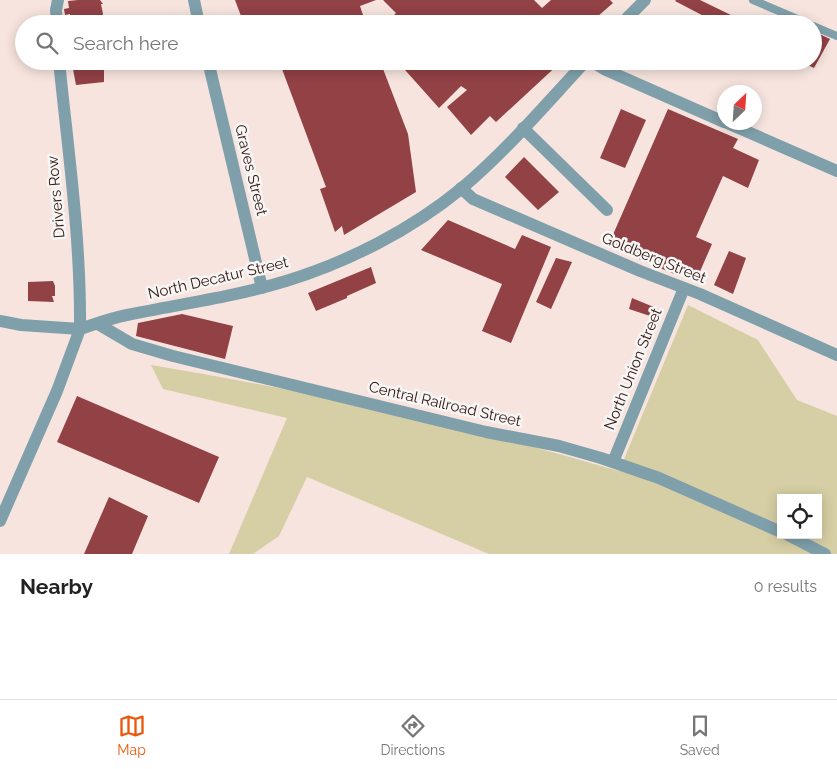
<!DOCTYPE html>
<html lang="en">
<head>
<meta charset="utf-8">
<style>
  :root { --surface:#fff; --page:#f6f6f6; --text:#222; --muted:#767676; --line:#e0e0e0; --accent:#ea580c }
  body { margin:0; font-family:Raleway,sans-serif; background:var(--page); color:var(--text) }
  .controls { position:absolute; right:15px; bottom:15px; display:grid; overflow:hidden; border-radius:0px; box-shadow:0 2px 12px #0003 }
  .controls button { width:45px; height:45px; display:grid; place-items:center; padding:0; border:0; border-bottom:1px solid var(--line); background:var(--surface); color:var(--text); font:25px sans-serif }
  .compass { position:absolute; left:717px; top:85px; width:45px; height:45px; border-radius:50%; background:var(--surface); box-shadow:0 2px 12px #0003; rotate:25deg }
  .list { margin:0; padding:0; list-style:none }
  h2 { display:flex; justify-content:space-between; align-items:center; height:65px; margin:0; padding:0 20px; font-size:21px }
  h2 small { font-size:16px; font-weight:400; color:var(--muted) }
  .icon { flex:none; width:28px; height:28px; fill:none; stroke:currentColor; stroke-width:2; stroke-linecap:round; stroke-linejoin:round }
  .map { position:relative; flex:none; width:837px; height:554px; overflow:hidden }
  .search { position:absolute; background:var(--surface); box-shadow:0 2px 12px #0003; left:15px; right:15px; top:15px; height:55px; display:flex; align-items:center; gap:12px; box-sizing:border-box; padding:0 18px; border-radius:28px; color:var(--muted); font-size:19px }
  .sheet { height:145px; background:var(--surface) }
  nav { display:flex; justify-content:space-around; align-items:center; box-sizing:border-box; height:70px; border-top:1px solid var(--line); background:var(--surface); font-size:14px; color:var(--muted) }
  nav a { display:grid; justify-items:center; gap:2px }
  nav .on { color:var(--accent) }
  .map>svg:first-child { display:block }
  .green { fill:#d6cea4; fill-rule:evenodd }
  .building { fill:#924145 }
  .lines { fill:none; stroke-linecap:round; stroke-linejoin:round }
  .service { stroke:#7fa0ab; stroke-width:8 }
  .minor { stroke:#7fa0ab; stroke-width:12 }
  .tertiary { stroke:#7fa0ab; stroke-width:12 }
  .labels { text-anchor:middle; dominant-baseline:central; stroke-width:5; stroke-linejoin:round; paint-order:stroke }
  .street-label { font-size:15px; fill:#35150b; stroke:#f6f6f6 }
</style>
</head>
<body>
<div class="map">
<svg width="837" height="554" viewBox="0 0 837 554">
  <rect width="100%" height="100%" fill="#f7e4de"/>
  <path class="green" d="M688,305L758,340L797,400L837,416V554H489L307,477L279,536L253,554H229L287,418L163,389L151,365C308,391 465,426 619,471ZM781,498H818V535H781Z"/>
  <path class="building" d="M78,0H100L103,4H101L103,14L102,19L70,22V14L65,15L64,9L69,8L68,1Z
    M235,0H376L360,6L366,24H244Z
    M383,0H534L542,8L551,0H610L613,3L589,24H386L396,13Z
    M676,0H700L735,17L732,24H719L675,1Z
    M813,31L830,39L814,68L799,61H813Z
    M104,61V82L76,85L73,69H77L78,63Z
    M279,61H380L408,134L416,192L344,235L342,226L335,232L320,189L326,187Z
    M397,61H562L496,122L490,116L471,135L447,107L467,90L461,86L439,108Z
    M621,109L646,120L625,168L600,158Z
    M668,109L738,139L733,148L759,160L748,188L723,176L696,237L712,244L698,276L683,270L679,276L608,246Z
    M524,157L559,192L538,210L505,177Z
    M448,220L515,249L522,235L551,247L511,343L482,331L502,284L421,250Z
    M729,251L746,258L733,294L714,285Z
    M556,258L572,262L551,309L536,302Z
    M371,267L376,283L347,296V298L316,311L308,293Z
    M53,281L55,286V296H52L54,302L28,301V282Z
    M632,298L661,310L656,318L629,309Z
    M182,314L233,326L225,359L136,336L138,323Z
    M77,396L219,457L199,503L57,442Z
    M109,497L148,516L132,554H84Z"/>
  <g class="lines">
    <path class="service" d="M753,0L809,24
      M813,26L837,36"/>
    <path class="minor" d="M194,0L199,24
      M57,24L56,10L58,0
      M208,61L262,288
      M591,61L606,70L724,122
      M725,122L837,171
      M523,128L607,210
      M461,188L473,199L640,271L700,294L837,355
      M0,321L21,325L80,329C81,240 68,150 59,61
      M98,324L132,344L173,356L486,432L559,446L601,458L659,478L781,532
      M613,462L684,288
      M788,535L825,554"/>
    <path class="tertiary" d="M621,24L645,0
      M0,521L57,391L80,329C95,324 111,318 127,315C180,304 234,297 286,281C348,262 411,230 462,188C507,150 546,104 586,61"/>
  </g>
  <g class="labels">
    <g class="street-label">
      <text transform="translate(251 170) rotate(76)">Graves Street</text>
      <text transform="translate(56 197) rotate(-95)">Drivers Row</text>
      <text transform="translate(654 258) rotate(22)">Goldberg Street</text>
      <text transform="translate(218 278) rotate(-13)">North Decatur Street</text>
      <text transform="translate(633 369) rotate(-68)">North Union Street</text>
      <text transform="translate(445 404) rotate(13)">Central Railroad Street</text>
    </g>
  </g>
</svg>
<div class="controls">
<button><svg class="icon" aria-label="locate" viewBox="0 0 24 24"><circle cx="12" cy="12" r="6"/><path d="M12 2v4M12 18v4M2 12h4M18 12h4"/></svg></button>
</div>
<svg class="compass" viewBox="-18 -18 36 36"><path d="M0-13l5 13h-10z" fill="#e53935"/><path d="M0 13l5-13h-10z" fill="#767676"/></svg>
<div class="search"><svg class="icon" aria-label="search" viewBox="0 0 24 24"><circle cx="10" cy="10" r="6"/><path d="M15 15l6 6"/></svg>Search here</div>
</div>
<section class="sheet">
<h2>Nearby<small>0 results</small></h2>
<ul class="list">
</ul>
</section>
<nav>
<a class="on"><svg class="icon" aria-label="map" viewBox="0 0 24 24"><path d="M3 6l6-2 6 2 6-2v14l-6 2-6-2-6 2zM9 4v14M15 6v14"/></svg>Map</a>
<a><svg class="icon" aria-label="directions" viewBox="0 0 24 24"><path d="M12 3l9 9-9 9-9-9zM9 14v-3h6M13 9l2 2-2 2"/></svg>Directions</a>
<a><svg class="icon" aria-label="saved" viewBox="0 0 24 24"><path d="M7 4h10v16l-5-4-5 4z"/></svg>Saved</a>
</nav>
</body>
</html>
